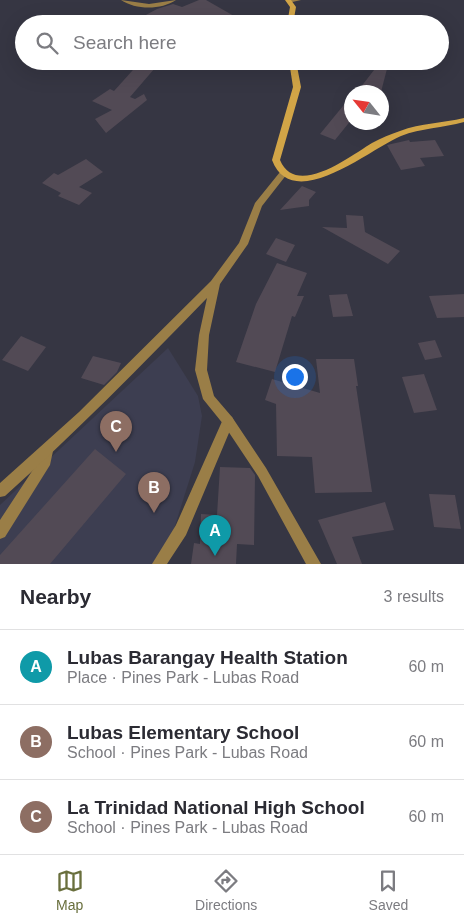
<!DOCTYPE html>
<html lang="en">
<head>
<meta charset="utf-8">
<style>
  :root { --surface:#fff; --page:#f2f2f3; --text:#2b2b33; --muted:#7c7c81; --line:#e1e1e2; --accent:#696f3d }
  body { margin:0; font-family:Helvetica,sans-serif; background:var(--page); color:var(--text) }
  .compass { position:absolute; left:344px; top:85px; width:45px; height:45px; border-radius:50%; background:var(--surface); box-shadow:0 5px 20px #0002; rotate:300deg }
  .you { position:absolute; left:294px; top:376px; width:18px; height:18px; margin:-12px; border:4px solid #fff; border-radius:50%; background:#1a73e8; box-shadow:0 0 0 8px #1a73e833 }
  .badge { display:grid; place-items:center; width:32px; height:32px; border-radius:50%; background:var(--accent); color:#fff; font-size:16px; font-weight:700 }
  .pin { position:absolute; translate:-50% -41px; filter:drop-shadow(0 1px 2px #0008) }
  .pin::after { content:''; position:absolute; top:26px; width:18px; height:15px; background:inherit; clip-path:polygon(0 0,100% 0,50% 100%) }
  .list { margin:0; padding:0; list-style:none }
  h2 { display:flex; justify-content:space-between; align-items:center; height:65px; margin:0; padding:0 20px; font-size:21px }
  h2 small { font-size:16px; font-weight:400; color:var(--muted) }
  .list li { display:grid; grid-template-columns:32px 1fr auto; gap:15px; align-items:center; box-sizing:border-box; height:75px; padding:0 20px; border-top:1px solid var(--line) }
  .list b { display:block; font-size:19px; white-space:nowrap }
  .list p { margin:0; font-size:16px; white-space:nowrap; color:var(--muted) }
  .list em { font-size:16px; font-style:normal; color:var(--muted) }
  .icon { flex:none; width:28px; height:28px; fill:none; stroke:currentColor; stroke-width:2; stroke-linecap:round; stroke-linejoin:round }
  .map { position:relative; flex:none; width:464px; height:564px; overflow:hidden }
  .search { position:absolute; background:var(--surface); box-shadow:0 5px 20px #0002; left:15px; right:15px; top:15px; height:55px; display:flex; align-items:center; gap:12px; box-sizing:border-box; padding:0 18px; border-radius:28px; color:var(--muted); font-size:19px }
  .sheet { height:290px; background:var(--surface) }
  nav { display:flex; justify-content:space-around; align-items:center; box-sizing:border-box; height:70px; border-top:1px solid var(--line); background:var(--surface); font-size:14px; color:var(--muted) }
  nav a { display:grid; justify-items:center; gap:2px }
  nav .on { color:var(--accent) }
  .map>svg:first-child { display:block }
  .built { fill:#3d3e51 }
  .building { fill:#524a55 }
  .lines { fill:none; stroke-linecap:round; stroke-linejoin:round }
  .lane { fill:#9a7e47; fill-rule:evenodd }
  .street { fill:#9a7e47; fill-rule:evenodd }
  .secondary { fill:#d2a547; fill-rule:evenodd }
</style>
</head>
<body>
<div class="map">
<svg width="464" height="564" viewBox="0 0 464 564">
  <rect width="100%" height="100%" fill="#363643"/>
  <path class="built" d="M168,348L198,396L202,416L195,462L163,564H0V505Z"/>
  <path class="building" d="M199,0H206L248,24H129L157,9L173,4L182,7Z
    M141,61H161L130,97L135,99L144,94L147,100L106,133L95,119L112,110L92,101L110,89L114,91Z
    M381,61H389L381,92H357Z
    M352,95V119L335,140L320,134Z
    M409,140L410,142L435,140L444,156L420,158L425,166L401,170L387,145Z
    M86,159L103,172L79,187L92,193L79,205L58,196L61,193L42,183L54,173L58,175Z
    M302,186L316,192L309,200V206L280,210Z
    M346,215L363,216L365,232L400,251L388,264L322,227L347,228Z
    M276,238L295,245L286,262L266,254Z
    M277,263L307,273L297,296H304L295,317L292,316L275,372L236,362L256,304Z
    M347,294L353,316L333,317L329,295Z
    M464,294V317L437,318L429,296Z
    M21,336L46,347L28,371L2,360Z
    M435,340L442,357L425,360L418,343Z
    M93,356L121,363L117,372L104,385L81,378Z
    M316,359H354L358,386H356L372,492L315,493L312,457L277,456L276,404L265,400L272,379L320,393Z
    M424,374L437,410L414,413L402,377Z
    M95,449L126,474L50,564H0V555Z
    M220,467L250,468L255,475L254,545L237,544L236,564H191L194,543L200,544L201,514L217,515Z
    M429,494L455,495L461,529L434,527Z
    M385,502L394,530L352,537L362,564H337L318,520Z"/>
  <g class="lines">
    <path class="lane" d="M228,415L232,417L234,421L186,535L167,564H152L176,525L224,417Z
      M47,445L51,447L53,451L50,465L5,537L0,539V520L40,459L43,447Z"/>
    <path class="street" d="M121,0L149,4L176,0C161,10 136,10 121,0Z
      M291,0H301L288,3V1Z
      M283,171L287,174L262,206L248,244L220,284L209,335L207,370L214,396L232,417L266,468L321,564H306L258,476L224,425L203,399L195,370L199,335L207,298C141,366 75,433 5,496L0,497V483L79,412L211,281L239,243L255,203L280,172Z"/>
    <path class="secondary" d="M285,0H291L296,7L293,24H287L290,7Z
      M289,61H296L301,87L280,160C296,199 352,155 372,143C381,138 391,134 400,131C421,123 443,123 464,118V122C443,128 421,128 401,136C371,148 293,215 272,160L293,87Z"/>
  </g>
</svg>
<svg class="compass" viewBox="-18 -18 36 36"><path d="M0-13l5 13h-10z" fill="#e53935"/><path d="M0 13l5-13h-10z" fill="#7c7c81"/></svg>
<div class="you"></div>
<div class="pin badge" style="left:215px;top:556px;background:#0f9aa8">A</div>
<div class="pin badge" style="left:154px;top:513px;background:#8d6e63">B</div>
<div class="pin badge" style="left:116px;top:452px;background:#8d6e63">C</div>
<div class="search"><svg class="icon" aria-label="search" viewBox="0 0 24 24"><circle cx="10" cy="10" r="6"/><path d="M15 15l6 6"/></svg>Search here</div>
</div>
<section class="sheet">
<h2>Nearby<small>3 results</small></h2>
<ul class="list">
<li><span class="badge" style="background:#0f9aa8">A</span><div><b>Lubas Barangay Health Station</b><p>Place · Pines Park - Lubas Road</p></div><em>60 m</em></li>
<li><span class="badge" style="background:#8d6e63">B</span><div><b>Lubas Elementary School</b><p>School · Pines Park - Lubas Road</p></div><em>60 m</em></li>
<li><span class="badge" style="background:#8d6e63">C</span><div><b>La Trinidad National High School</b><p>School · Pines Park - Lubas Road</p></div><em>60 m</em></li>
</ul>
</section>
<nav>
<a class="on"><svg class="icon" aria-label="map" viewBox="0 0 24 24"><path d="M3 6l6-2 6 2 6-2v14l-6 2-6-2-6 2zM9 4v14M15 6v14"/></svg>Map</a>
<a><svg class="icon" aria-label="directions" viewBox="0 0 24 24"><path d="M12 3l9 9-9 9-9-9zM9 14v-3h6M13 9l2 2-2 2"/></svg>Directions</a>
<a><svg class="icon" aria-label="saved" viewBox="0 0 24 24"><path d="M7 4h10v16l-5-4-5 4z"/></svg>Saved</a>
</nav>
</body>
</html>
